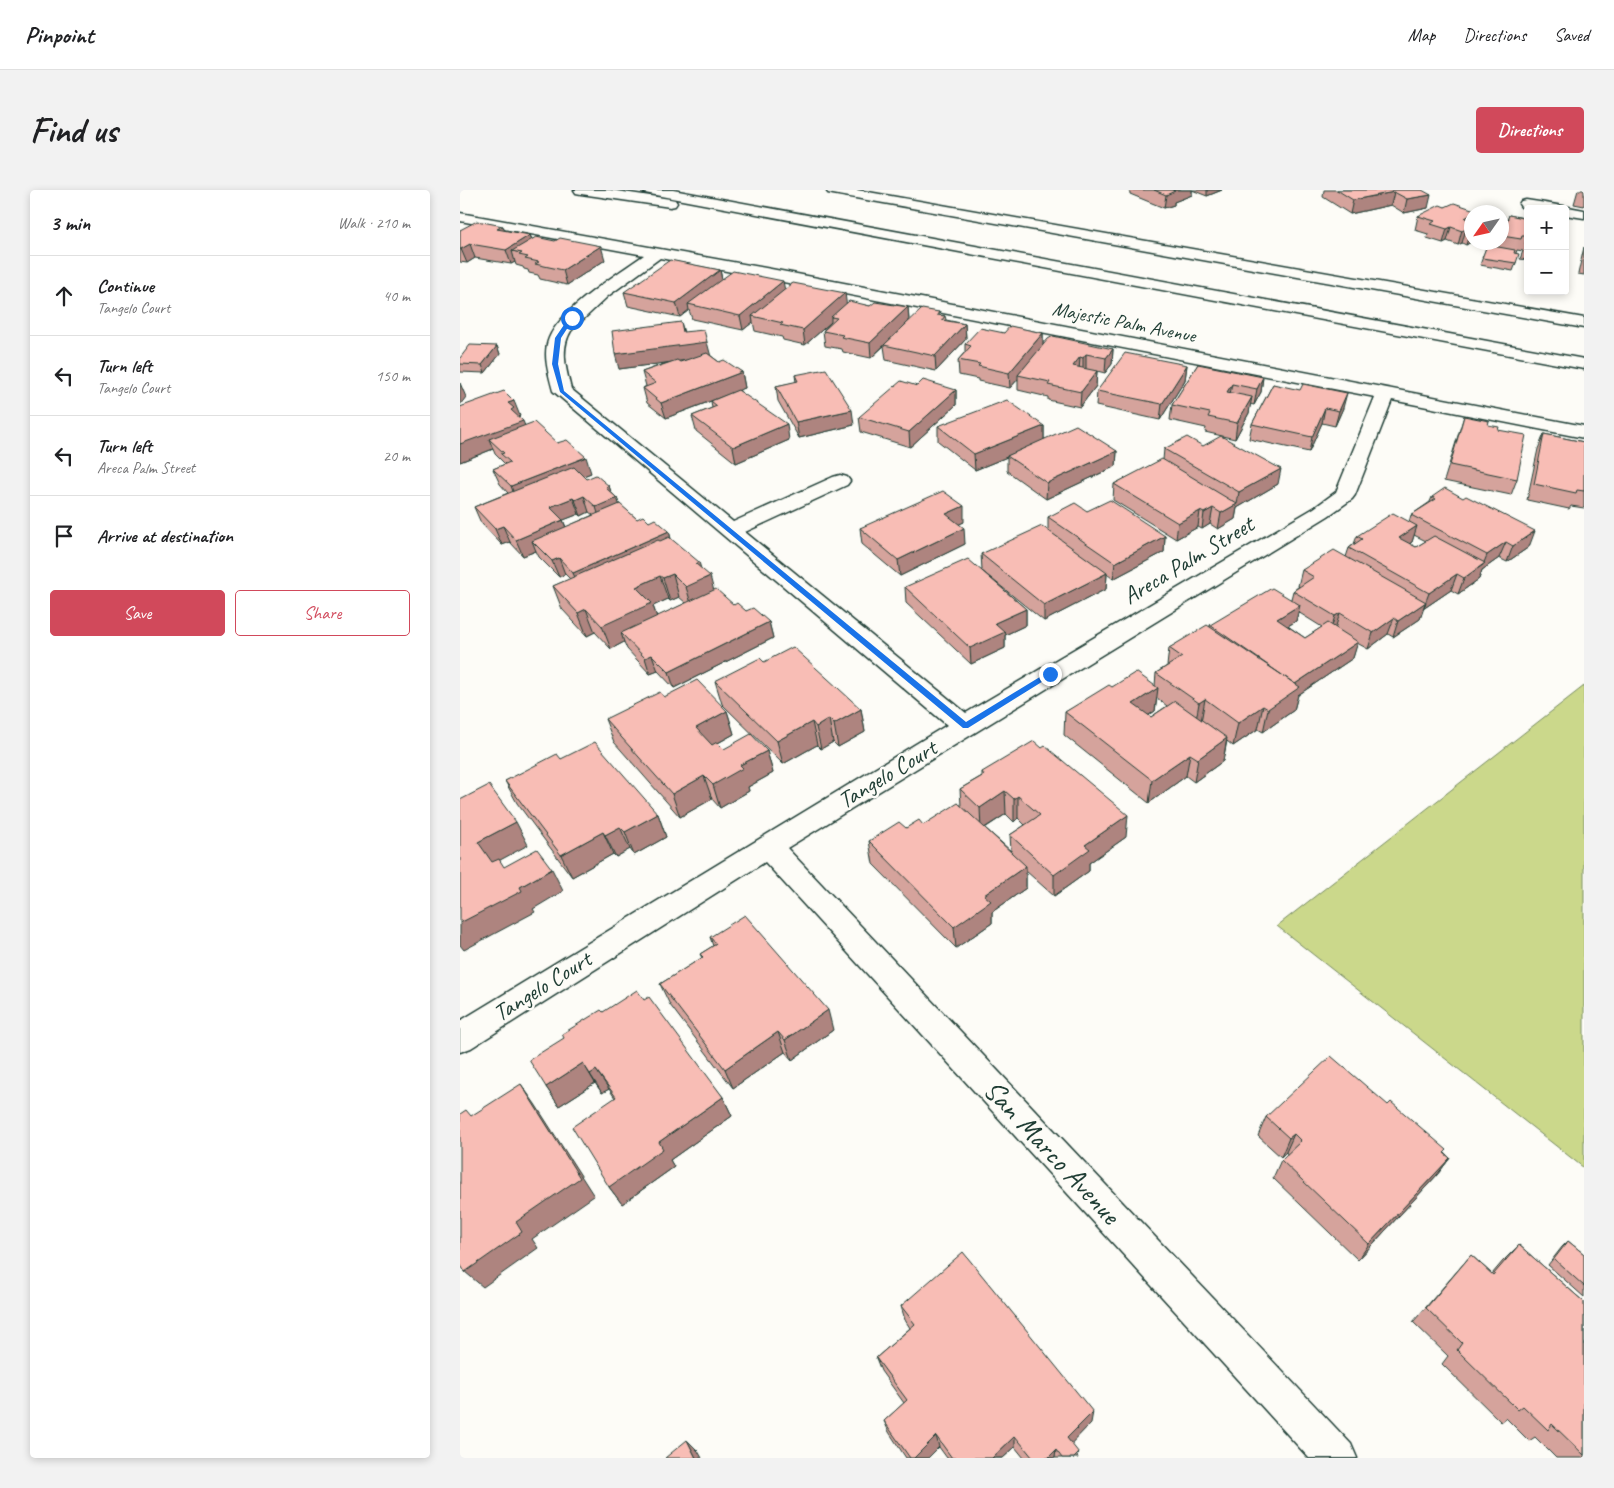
<!DOCTYPE html>
<html lang="en">
<head>
<meta charset="utf-8">
<style>
  :root { --surface:#fff; --page:#f2f2f2; --text:#202124; --muted:#757577; --line:#e0e0e0; --accent:#d1495b }
  body { margin:0; font-family:Caveat,sans-serif; background:var(--page); color:var(--text) }
  .controls { position:absolute; right:15px; top:15px; display:grid; overflow:hidden; border-radius:5px; box-shadow:0 2px 8px #0003 }
  .controls button { width:45px; height:45px; display:grid; place-items:center; padding:0; border:0; border-bottom:1px solid var(--line); background:var(--surface); color:var(--text); font:25px sans-serif }
  .compass { position:absolute; left:1004px; top:15px; width:45px; height:45px; border-radius:50%; background:var(--surface); box-shadow:0 2px 8px #0003; rotate:236deg }
  .stop { position:absolute; width:15px; height:15px; margin:-11px; border:4px solid #1a73e8; border-radius:50%; background:#fff }
  .stop.end { background:#1a73e8; border-color:#fff; box-shadow:0 1px 5px #0008 }
  .list { margin:0; padding:0; list-style:none }
  h2 { display:flex; justify-content:space-between; align-items:center; height:65px; margin:0; padding:0 20px; font-size:21px }
  h2 small { font-size:16px; font-weight:400; color:var(--muted) }
  .list li { display:grid; grid-template-columns:32px 1fr auto; gap:15px; align-items:center; box-sizing:border-box; height:80px; padding:0 20px; border-top:1px solid var(--line) }
  .list b { display:block; font-size:19px; white-space:nowrap }
  .list p { margin:0; font-size:16px; white-space:nowrap; color:var(--muted) }
  .list em { font-size:16px; font-style:normal; color:var(--muted) }
  .actions { display:flex; gap:10px; padding:15px 20px }
  .actions a { flex:1; padding:11px 0; border:1px solid var(--accent); border-radius:5px; text-align:center; font-size:18px; color:var(--accent) }
  .actions .main { background:var(--accent); color:#fff }
  .icon { flex:none; width:28px; height:28px; fill:none; stroke:currentColor; stroke-width:2; stroke-linecap:round; stroke-linejoin:round }
  .map { position:relative; flex:none; width:1124px; height:1268px; overflow:hidden; border-radius:5px }
  header { display:flex; align-items:center; gap:30px; box-sizing:border-box; height:70px; padding:0 25px; background:var(--surface); border-bottom:1px solid var(--line) }
  header strong { font-size:24px }
  nav { display:flex; gap:28px; margin-inline-start:auto; font-size:18px }
  .intro { display:flex; align-items:center; justify-content:space-between; box-sizing:border-box; height:120px; padding:0 30px }
  h1 { margin:0; font-size:35px }
  .button { padding:12px 22px; border-radius:5px; background:var(--accent); color:#fff; font-size:18px; font-weight:700 }
  main { display:flex; gap:30px; padding:0 30px }
  aside { flex:1; background:var(--surface); border-radius:5px; box-shadow:0 2px 8px #0003 }
  .map>svg:first-child { display:block }
  .green { fill:#cbd88b; stroke:#758a60 }
  .lines { fill:none; stroke-linecap:round; stroke-linejoin:round }
  .minor-casing { stroke:#1f3d34; stroke-width:3 }
  .highway-casing { stroke:#1f3d34; stroke-width:3 }
  .minor { fill:#fdfcf7; fill-rule:evenodd }
  .highway { fill:#fdfcf7; fill-rule:evenodd }
  .wall { fill:#d5a39c; stroke:#1f3d34; fill-rule:evenodd }
  .shaded-wall { fill:#ae847f; stroke:#1f3d34 }
  .building { fill:#f8bdb5; stroke:#1f3d34 }
  .route { fill:#1a73e8 }
  .labels { text-anchor:middle; dominant-baseline:central; stroke-width:5; stroke-linejoin:round; paint-order:stroke }
  .far-street-label { font-size:20px; fill:#1f3d34; stroke:#fdfcf7 }
  .street-label { font-size:24px; fill:#1f3d34; stroke:#fdfcf7 }
  .near-street-label { font-size:29px; fill:#1f3d34; stroke:#fdfcf7 }
</style>
</head>
<body>
<header>
<strong>Pinpoint</strong>
<nav><a>Map</a><a>Directions</a><a>Saved</a></nav>
</header>
<div class="intro"><h1>Find us</h1><a class="button">Directions</a></div>
<main>
<aside>
<h2>3 min<small>Walk · 210 m</small></h2>
<ul class="list">
<li><svg class="icon" aria-label="ahead" viewBox="0 0 24 24"><path d="M12 20V5M6 11l6-6 6 6"/></svg><div><b>Continue</b><p>Tangelo Court</p></div><em>40 m</em></li>
<li><svg class="icon" aria-label="left" viewBox="0 0 24 24"><path d="M17 20v-9H6M10 6l-5 5 5 5"/></svg><div><b>Turn left</b><p>Tangelo Court</p></div><em>150 m</em></li>
<li><svg class="icon" aria-label="left" viewBox="0 0 24 24"><path d="M17 20v-9H6M10 6l-5 5 5 5"/></svg><div><b>Turn left</b><p>Areca Palm Street</p></div><em>20 m</em></li>
<li><svg class="icon" aria-label="arrive" viewBox="0 0 24 24"><path d="M6 21V4h12l-3 4 3 4H6"/></svg><div><b>Arrive at destination</b></div></li>
</ul>
<div class="actions"><a class="main">Save</a><a>Share</a></div>
</aside>
<div class="map">
<svg width="1124" height="1268" viewBox="0 0 1124 1268">
  <rect width="100%" height="100%" fill="#fdfcf7"/>
  <filter id="ink" filterUnits="userSpaceOnUse"><feTurbulence type="fractalNoise" baseFrequency=".02" numOctaves="2"/><feDisplacementMap in="SourceGraphic" scale="10" xChannelSelector="R" yChannelSelector="G"/><feConvolveMatrix kernelMatrix="1 2 1 2 8 2 1 2 1" color-interpolation-filters="sRGB"/></filter>
  <g filter="url(#ink)">
    <path class="green" d="M1124,496V978L817,736Z"/>
    <g class="lines">
      <defs>
        <path id="minor" d="M1066,10C1086,13 1104,16 1124,20V28L1105,25V19L1061,17L1059,14L1061,11Z
          M0,23L311,79L1124,236V248L932,210L895,305L892,309L868,326L327,658L891,1254L897,1268H849L305,672L11,858L0,862V831L487,535L93,201C89,185 82,164 89,148C102,118 157,84 184,65L0,31ZM200,68L915,207L876,302L854,318L506,523L285,342L387,295L390,291L387,287L380,285L373,287L273,332L111,199C106,179 100,159 111,141L148,106Z"/>
        <path id="highway" d="M114,0H150L210,9L215,10L217,13L215,16L210,17L121,4L116,3Z
          M183,0H213L1124,169V179L190,4L185,3Z
          M366,0H397L1124,128V138L373,4L368,3Z"/>
      </defs>
      <use href="#minor" class="minor-casing"/>
      <use href="#highway" class="highway-casing"/>
      <use href="#minor" class="minor"/>
      <use href="#highway" class="highway"/>
    </g>
    <path class="wall" d="M670,0H732V5L714,12V15L704,18L670,4Z
      M732,0H762L747,6Z
      M864,0H962L968,18L944,23L931,15L890,24L863,7Z
      M1118,0H1124V16L1114,14Z
      M985,17L1012,22L1011,52L1006,55L1002,53L998,55L987,51L983,53L967,48L968,44L955,40L958,26Z
      M1049,25L1068,29V70L1060,69L1063,61L1057,60L1056,63V73L1053,81L1020,75L1027,55L1038,57L1040,52H1042V47Z
      M0,40H44L70,45L72,49L145,70L107,95L80,89L78,85L69,83L68,80L64,79L63,77L56,75L55,72L51,74L15,68L7,73L0,72Z
      M1124,57V85L1118,84Z
      M260,80L262,89L325,99L386,113L410,116L448,117L449,131L479,122V125L485,126L486,130L505,134L506,149L476,181L426,170L424,156L411,168L383,162L382,159L365,156L363,141L371,132L345,155L323,150L322,147L295,141L293,132L283,140L232,129L229,120L220,127L168,116L164,102Z
      M224,142L250,165L259,172L282,182L285,198L279,200L329,250L276,273L236,241L232,226L252,218L251,211L206,228L187,213L183,198L186,196L182,182L209,172L159,179Z
      M544,143H583V155L653,159L652,174L645,183L637,181L636,196L620,217L588,210V207L558,200V189L550,198L518,191V189L499,185L498,170L505,162V154Z
      M37,156L40,164L25,183L0,182V168Z
      M738,174L803,187L801,202L794,215L790,214L789,223L775,249L745,242L746,238L710,230L712,215Z
      M727,175L725,190L700,230L636,216L637,201Z
      M335,185L394,235L339,248L318,211L316,196L336,192Z
      M813,194L883,218L875,236L862,233L849,262L789,249L792,234Z
      M457,196L496,200V215L450,257L401,242L399,227Z
      M0,217L60,226L59,227L64,235L97,253L131,283L123,286L126,289L149,296L151,302L157,308L159,314L177,329L189,332L209,341L211,349L241,379L253,400L274,415L309,432L313,448L214,498L198,481L190,484L167,459L164,452L151,459L135,442L127,446L102,419L93,396L110,389L105,384L99,387L79,367L76,361L63,366L50,352L42,355L21,333L14,317L48,303L40,294L33,279L45,274L35,264L33,259L0,272ZM129,322L133,325L106,337L103,330L119,324L121,326ZM219,407L226,413L197,427L193,416L208,409L210,411Z
      M1004,226L1038,240L1057,289L1051,305L984,291Z
      M478,236H584V249L657,261L656,276L586,309L547,281V267L515,280L478,251Z
      M1084,244L1124,252V318L1111,316L1109,319L1067,310L1078,259Z
      M743,256L818,294L777,318L775,329L758,339L750,334L742,339L738,337L716,349L653,310L654,294L703,270L704,259Z
      M972,307L1069,357L1047,372L1039,368L1022,380L1019,389L998,404L991,400L963,419L960,429L933,447L928,444L908,459L897,453L893,468L838,505L834,520L803,542L798,539L773,556L767,551L763,571L734,592L726,586L689,613L604,545L605,522L652,497L695,496L696,483L707,476L709,458L750,437V435L831,409L833,401L839,396H838L842,380L886,367L889,358L894,354L897,346L949,332L951,325L970,312ZM954,345L966,351L956,357L950,354L952,352ZM838,422L862,437L845,448L828,436L836,431ZM697,508L707,516L691,527L689,525L695,521Z
      M627,321L705,346L704,362L653,389L647,384L646,399L584,431L522,381L566,419V435L545,445V458L511,474L446,413L445,397L522,380L521,364L588,340V327Z
      M504,332L499,334L505,354L440,386L402,354L400,338Z
      M304,472L401,519L405,542L378,557L373,552L361,559L357,555L323,574L262,514L255,491Z
      M267,521L274,544L258,553L264,559L307,561L313,583L288,597L289,601L260,618L252,609L220,627L154,552L145,529Z
      M101,569L198,624L206,647L174,665L170,659L156,667L153,664L112,687L57,613L45,591Z
      M522,582L666,647L629,673V681L594,706L566,681V698L532,722V733L496,758L413,674L409,651L446,638L463,635L501,616L500,599L522,586ZM546,624L554,632L558,628L565,635L550,645L551,661L525,638Z
      M250,747L373,840L332,870L325,862L273,898L210,815L200,794L242,768L240,764L253,756Z
      M184,810L263,907L272,926L210,970L214,977L162,1014L149,997L155,908L149,899L142,903L135,893L99,916L86,897L104,848L143,822Z
      M806,927L985,963L990,968L977,985L898,1070L813,988L821,970L827,964L826,962L821,967L798,946Z
      M1108,1051L1124,1064V1107L1088,1075L1102,1057Z
      M1059,1055L1124,1112V1268H1096L1075,1247L1069,1251L1046,1228L1041,1232L982,1174L988,1166L953,1132L1011,1065L1032,1084L1043,1071Z
      M441,1116L631,1233L611,1253L618,1268H564L555,1257L543,1268H487L479,1257L468,1268H446L429,1242L424,1231L444,1213L421,1181L416,1168L450,1138L445,1130Z"/>
    <path class="shaded-wall" d="M712,0H732V5L714,12V15L704,18L706,5Z
      M747,0H762L747,6Z
      M934,2L931,15L890,24L893,10Z
      M971,5L968,18L944,23L947,9Z
      M1012,24V36L1006,39L1002,53L998,55L1005,28Z
      M43,36L48,50L37,39Z
      M991,37L987,51L983,53L987,39Z
      M1012,40L1011,52L1006,55L1010,41Z
      M70,45L75,59L62,63L52,61L55,72L51,74L46,60Z
      M10,54L15,68L7,73L1,59Z
      M141,56L145,70L107,95L103,80Z
      M260,80L263,95L228,114L229,120L220,127L216,113Z
      M323,91L326,106L292,126L293,132L283,140L280,126Z
      M385,103L387,118L371,127V132L345,155L343,140Z
      M448,117L449,131L411,168L410,153Z
      M221,132L225,146L247,152L251,167L159,179L155,164Z
      M505,134L506,149L476,181L475,166Z
      M583,143V158L558,185V189L550,198L549,183Z
      M37,156L40,164L25,183L22,175Z
      M653,159L652,174L645,183L646,168Z
      M626,164V179L623,183V168Z
      M620,167L619,182L613,176Z
      M727,175L725,190L700,230L702,214Z
      M637,181L636,196L620,217L621,202Z
      M282,182L285,198L206,228L201,213Z
      M803,187L801,202L794,215L797,199Z
      M0,193L6,207L0,215Z
      M772,194L769,209L767,202Z
      M496,200V215L450,257L449,242Z
      M887,203L883,218L875,236L879,221Z
      M792,207L789,223L775,249L777,233Z
      M54,211L60,226L58,227L63,231L69,246L29,249L33,259L0,272V254L48,213Z
      M865,218L862,233L849,262L852,247Z
      M392,220L394,235L339,248L336,232Z
      M327,234L329,250L276,273L273,257Z
      M584,236V252L547,266V267L515,280L514,264Z
      M657,261L656,276L586,309L587,293Z
      M126,267L131,283L57,312L51,296Z
      M821,279L818,294L777,318L775,329L758,339L761,323L777,314L779,302Z
      M149,296L154,310L157,308L163,324L141,333L136,317L146,298Z
      M124,306L129,322L121,326L115,310Z
      M113,308L119,324L96,333L90,317Z
      M504,316V332L487,340L486,324Z
      M753,318L750,334L742,339L744,323Z
      M740,321L738,337L716,349L718,333Z
      M103,330L109,346L72,351L76,361L63,366L56,350Z
      M43,336L50,352L42,355L35,339Z
      M957,336L952,352L934,364L939,348Z
      M504,338L505,354L440,386L438,370Z
      M209,341L213,357L120,399L113,383Z
      M1075,341L1069,357L1047,372L1053,356Z
      M705,346L704,362L653,389L655,373Z
      M1046,352L1039,368L1022,380L1019,389L998,404L1004,388L1023,375L1027,365Z
      M99,368L105,384L99,387L92,371Z
      M239,372L244,389L250,386L256,409L233,420L226,397L236,374Z
      M647,383L646,399L584,431V415Z
      M213,384L219,407L210,411L203,388Z
      M997,384L991,400L963,419L969,403Z
      M200,386L208,409L193,416L200,436L161,443L164,452L151,459L142,436L176,397Z
      M966,412L960,429L933,447L938,431Z
      M840,415L836,431L813,445L817,429Z
      M126,419L135,442L127,446L118,423Z
      M566,419V435L545,445V458L511,474L510,458L535,433Z
      M880,423L875,439L870,442L875,426Z
      M934,428L928,444L908,459L913,443Z
      M309,432L313,448L214,498L209,482Z
      M898,452L893,468L838,505L834,520L803,542L808,519L835,494Z
      M192,465L198,481L190,484L185,468Z
      M698,498L695,521L671,537L673,514Z
      M745,509L741,532L735,536L739,513Z
      M803,516L798,539L773,556L778,533Z
      M401,519L405,542L378,557L374,534Z
      M267,521L274,544L243,561L236,538Z
      M369,529L373,552L361,559L356,537Z
      M352,532L357,555L323,574L317,551Z
      M767,548L763,571L734,592L738,569Z
      M307,561L313,583L288,597L289,601L260,618L253,595L280,575Z
      M730,564L726,586L689,613L692,590Z
      M244,586L252,609L220,627L212,604Z
      M545,601L546,624L521,640L520,618Z
      M558,606V628L554,632V609Z
      M198,624L206,647L174,665L165,642Z
      M668,625L666,647L629,673V681L594,706V685L625,655Z
      M56,632L68,655L31,675L18,652Z
      M160,637L170,659L156,667L145,645Z
      M143,642L153,664L112,687L101,665Z
      M566,676V698L532,722V733L496,758L494,737L524,705Z
      M92,679L103,701L73,719L75,722L4,760L0,755V733L60,697Z
      M368,820L373,840L332,870L325,850Z
      M318,842L325,862L273,898L265,879Z
      M123,873L135,893L99,916L86,897Z
      M136,880L149,899L142,903L130,884Z
      M61,894L75,914L134,1006L72,1049L78,1058L23,1097L5,1082L56,1032Z
      M263,907L272,926L210,970L214,977L162,1014L149,997L199,952Z
      M834,944L826,962L821,967L829,948Z
      M990,968L977,985L898,1070L909,1054Z
      M633,1222L631,1233L606,1259L607,1248Z
      M476,1246L479,1257L468,1268H454Z
      M555,1246V1257L543,1268H532Z
      M227,1250L238,1261L242,1268H236Z
      M596,1260L595,1268H588Z"/>
    <path class="building" d="M694,0H712L715,1L706,5Z
      M877,0H962L971,5L947,9L934,2L893,10Z
      M994,13L1018,21L1015,22H1012V24L1005,28L1012,30V40L1010,41L1006,39L1002,41L991,37L987,39L971,34L975,31L958,26L980,15L985,17Z
      M1049,25L1068,29V55L1065,54L1067,46H1062L1061,49L1042,46Z
      M17,31L43,36L37,39L70,45L46,60L10,54L1,59H0V40Z
      M76,47L95,51L100,48L141,56L103,80L75,74L79,72L65,69L68,67L59,65L62,63L52,61Z
      M1027,55L1055,60L1054,63L1059,64L1056,73L1022,68Z
      M210,70L260,80L216,113L164,102Z
      M273,81L323,91L280,126L228,114Z
      M333,93L385,103L343,140L320,135L323,133L292,126Z
      M389,111L410,116L415,112L448,117L410,153L381,147L383,145L363,141L377,128L371,127Z
      M462,119L479,122L477,125L485,126L482,130L505,134L475,166L424,155Z
      M221,132L223,142L244,140L247,152L155,164L152,141Z
      M550,136L583,143L549,183L518,176L520,174L498,170L511,156L505,154L520,138L544,143Z
      M593,146L653,159L646,168L626,164L623,168L620,167L613,176L637,181L621,202L588,195L590,192L558,185L588,149Z
      M10,155L37,156L22,175L0,174V168Z
      M247,163L259,172L264,170L282,182L201,213L183,198L196,193L182,182L217,170L220,172Z
      M665,163L727,175L702,214L637,201Z
      M738,174L803,187L797,199L772,194L767,202L792,207L777,233L748,227L750,223L712,215Z
      M366,179L392,220L336,232L316,196L338,191L335,185Z
      M463,190L496,200L449,242L399,227L441,191L457,196Z
      M813,194L840,200L843,194L887,203L879,221L865,218L852,247L792,234Z
      M278,200L327,234L273,257L232,226L257,216L251,211Z
      M44,201L54,211L48,213L54,218L51,220L63,231L0,254V217Z
      M547,210L584,236L514,264L478,236Z
      M1004,226L1029,231L1028,235L1039,237L1038,240L1066,245L1057,289L990,275Z
      M74,232L97,253L107,250L126,267L51,296L33,279L50,272L41,264L44,263L29,249Z
      M616,235L657,261L587,293L547,266Z
      M1084,244L1124,252V301L1117,300L1116,303L1074,294Z
      M761,246L821,279L779,302L704,259L727,247L743,256Z
      M702,269L777,314L761,323L753,318L744,323L740,321L718,333L654,294Z
      M114,277L126,289L136,285L149,296L146,298L157,308L136,317L124,306L115,310L113,308L90,317L103,330L56,350L43,336L35,339L14,317Z
      M985,298L1003,308L1006,306L1075,341L1053,356L1046,352L1027,365L951,325L976,309L972,307Z
      M483,301L504,316L486,324L504,338L438,370L400,338Z
      M650,310L705,346L655,373L588,327L615,313L627,321Z
      M160,314L177,329L183,326L189,332L195,329L209,341L113,383L99,368L92,371L72,351Z
      M933,323L957,336L939,348L956,357L974,346L1025,373L1004,388L997,384L969,403L889,358L902,349L897,346Z
      M582,336L647,383L584,415L521,364Z
      M209,347L239,372L236,374L250,386L226,397L213,384L203,388L200,386L176,397L192,413L142,436L126,419L118,423L93,396L198,350L200,351Z
      M874,360L966,412L938,431L934,428L913,443L880,423L875,426L833,401L854,387L842,380Z
      M508,369L566,419L535,433L545,442L510,458L445,397Z
      M812,398L840,415L817,429L845,448L868,433L898,452L835,494L750,435Z
      M256,399L274,415L277,413L286,421L293,418L309,432L209,482L192,465L185,468L161,443Z
      M747,435L840,497L808,519L803,516L778,533L745,509L739,513L696,483L722,467L709,458Z
      M333,457L401,519L374,534L369,529L356,537L352,532L317,551L255,491L300,468L304,472Z
      M676,482L698,498L673,514L691,527L715,511L767,548L738,569L730,564L692,590L605,522L649,495L652,497Z
      M237,490L267,521L236,538L252,555L257,552L264,559L291,544L307,561L280,575L283,578L253,595L244,586L212,604L145,529L200,502L204,507Z
      M574,551L582,558L585,556L668,625L625,655L630,659L594,685L550,645L580,625L558,606L554,609L545,601L520,618L500,599L524,585L522,582Z
      M135,552L198,624L165,642L160,637L145,645L143,642L101,665L45,591L97,564L101,569Z
      M29,595L56,632L18,652L32,672L39,669L44,677L77,659L92,679L60,697L62,701L0,733V610Z
      M498,613L566,676L524,705L531,711L494,737L409,651L439,632L446,638L459,630L463,635Z
      M285,725L368,820L325,850L318,842L265,879L200,794L243,767L240,764L256,754L250,747Z
      M177,800L184,810L189,807L263,907L199,952L203,959L149,997L112,937L156,907L136,880L130,884L123,873L86,897L69,870L104,848L102,844L141,820L143,822Z
      M871,866L928,915L931,912L987,960L984,963L990,968L909,1054L821,970L841,951L834,944L829,948L806,927Z
      M61,894L120,988L56,1032L62,1042L5,1082L0,1074V924L6,920L11,926Z
      M1108,1051L1124,1064V1096L1094,1069Z
      M1059,1055L1124,1112V1265L1092,1234L1088,1240L1063,1216L1058,1220L997,1160L1002,1153L966,1118L1011,1065L1033,1085Z
      M503,1062L633,1222L607,1248L619,1263L614,1268H602L596,1260L588,1268H573L555,1246L532,1268H492L476,1246L454,1268H450L424,1231L447,1210L416,1168L455,1134L441,1116Z
      M227,1250L236,1268H205Z"/>
  </g>
  <path class="route" d="M110,126L114,128L101,148L98,174L104,201L506,532L588,482H593V485L508,538H503L100,202L92,174L95,148Z"/>
  <g class="labels">
    <g class="far-street-label">
      <text transform="translate(664 132) rotate(11)">Majestic Palm Avenue</text>
    </g>
    <g class="street-label">
      <text transform="translate(728 370) rotate(-31)">Areca Palm Street</text>
      <text transform="translate(427 584) rotate(-31)">Tangelo Court</text>
      <text transform="translate(82 796) rotate(-32)">Tangelo Court</text>
    </g>
    <g class="near-street-label">
      <text transform="translate(592 962) rotate(47)">San Marco Avenue</text>
    </g>
  </g>
</svg>
<div class="controls">
<button>+</button>
<button>−</button>
</div>
<svg class="compass" viewBox="-18 -18 36 36"><path d="M0-13l5 13h-10z" fill="#e53935"/><path d="M0 13l5-13h-10z" fill="#757577"/></svg>
<div class="stop" style="left:112px;top:128px"></div>
<div class="stop end" style="left:590px;top:484px"></div>
</div>
</main>
</body>
</html>
